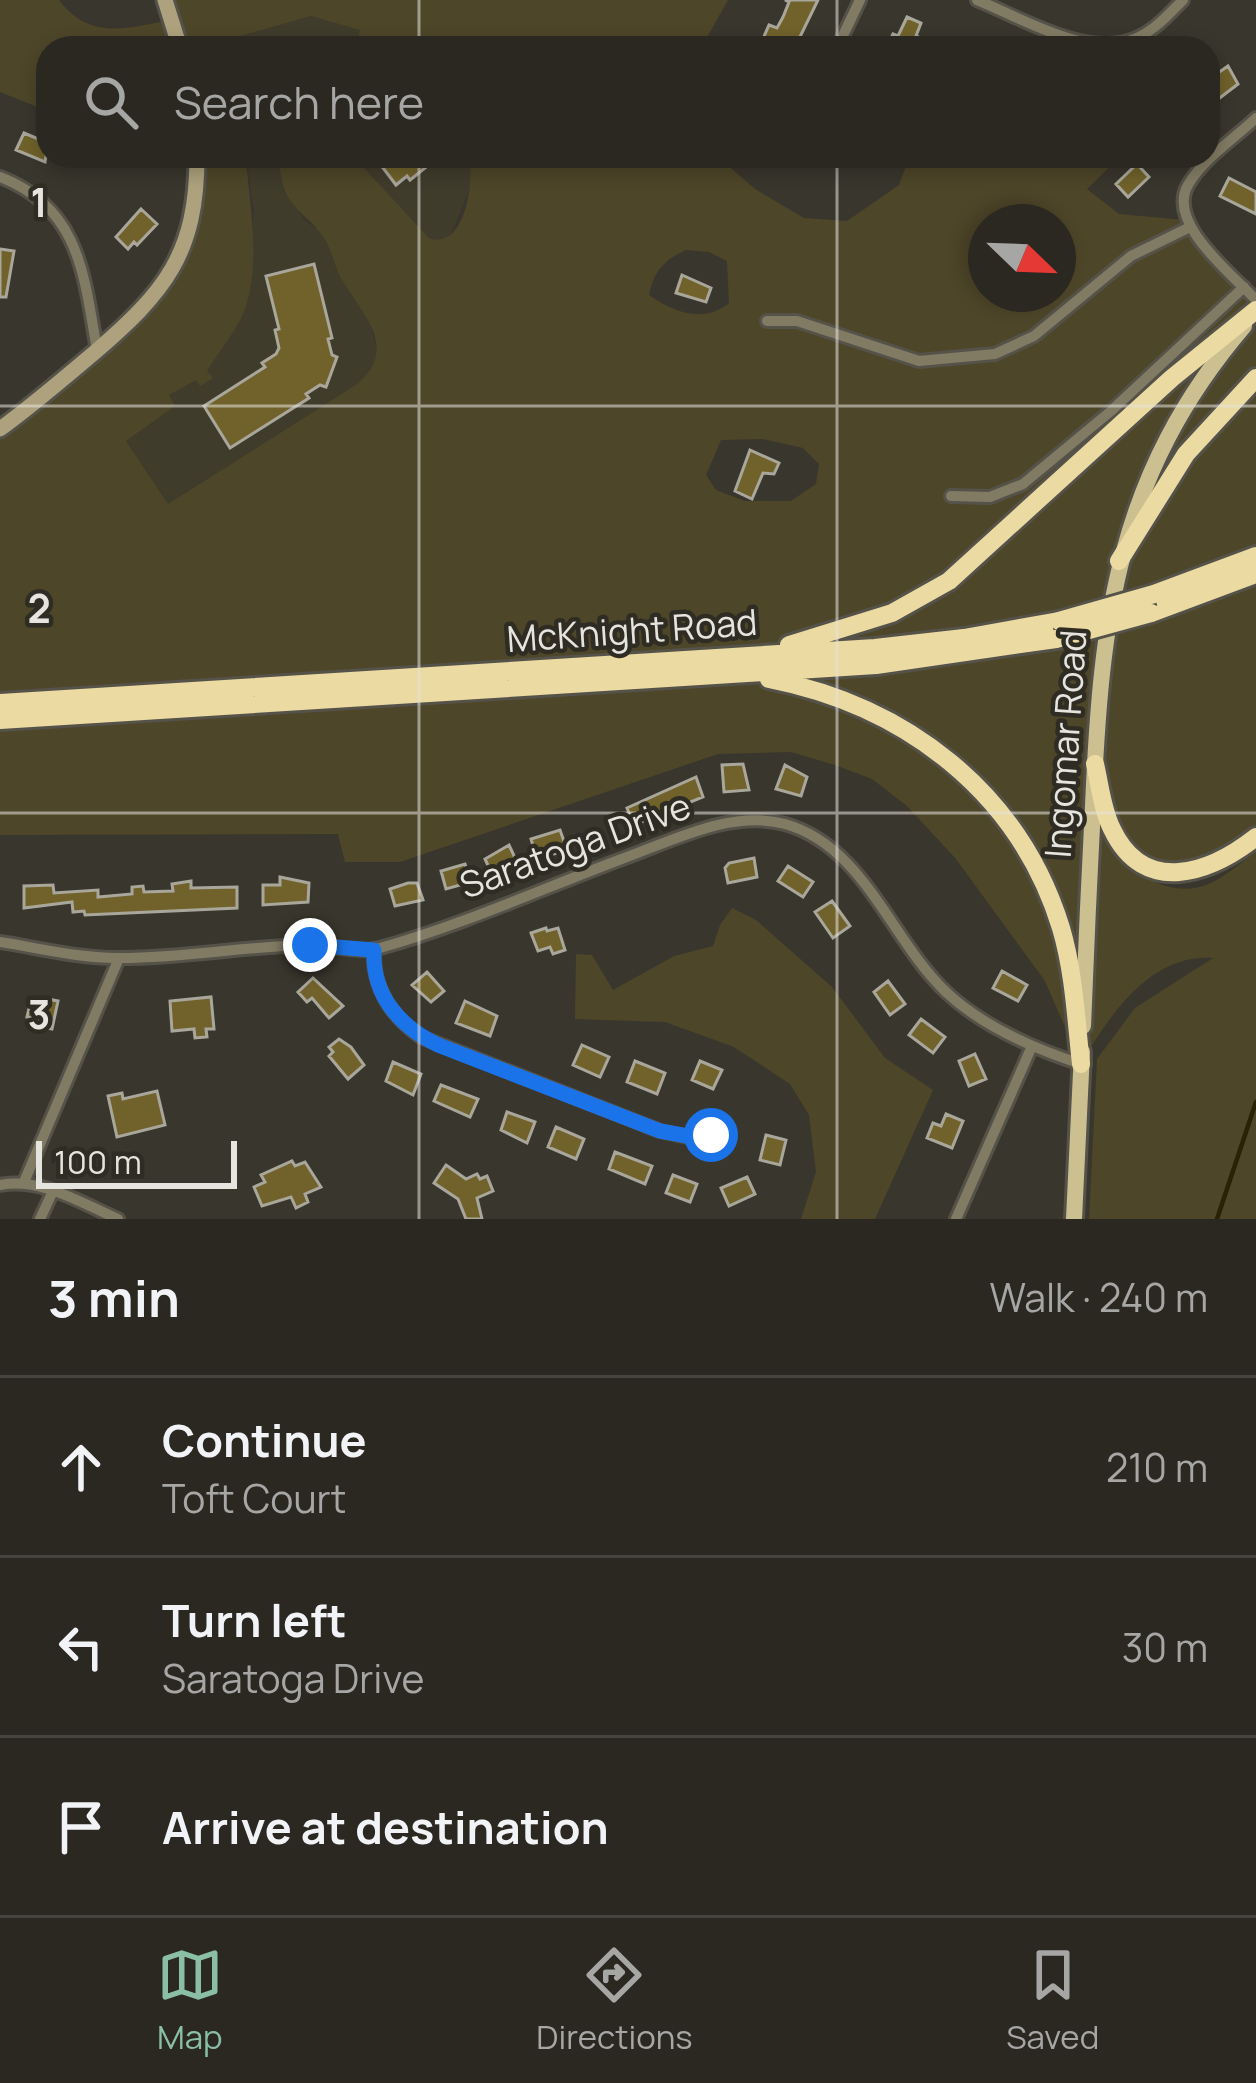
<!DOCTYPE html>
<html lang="en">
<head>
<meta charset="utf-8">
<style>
  :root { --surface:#2b2822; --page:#33302a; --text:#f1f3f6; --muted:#a6a6a5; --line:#474440; --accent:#8abfa5 }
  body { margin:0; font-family:Manrope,sans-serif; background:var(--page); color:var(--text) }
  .compass { position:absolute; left:968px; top:204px; width:108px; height:108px; border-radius:50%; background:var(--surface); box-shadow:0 6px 18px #0003; rotate:113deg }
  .scale { position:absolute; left:36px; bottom:30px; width:201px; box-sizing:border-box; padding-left:12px; border:6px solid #e6e4de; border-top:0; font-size:33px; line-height:42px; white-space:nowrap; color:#e6e4de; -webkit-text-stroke:9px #2f2c23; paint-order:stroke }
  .stop { position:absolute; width:36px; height:36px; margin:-27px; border:9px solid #1a73e8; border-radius:50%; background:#fff }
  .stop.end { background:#1a73e8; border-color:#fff; box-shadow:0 3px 12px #0008 }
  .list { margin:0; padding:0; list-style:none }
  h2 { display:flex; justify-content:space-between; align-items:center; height:156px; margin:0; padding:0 48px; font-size:51px }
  h2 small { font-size:39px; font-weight:400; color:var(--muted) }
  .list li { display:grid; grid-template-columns:78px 1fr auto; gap:36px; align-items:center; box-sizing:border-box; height:180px; padding:0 48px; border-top:3px solid var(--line) }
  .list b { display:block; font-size:45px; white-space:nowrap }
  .list p { margin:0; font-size:39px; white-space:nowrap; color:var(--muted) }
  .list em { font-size:39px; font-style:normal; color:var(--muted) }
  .icon { flex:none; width:66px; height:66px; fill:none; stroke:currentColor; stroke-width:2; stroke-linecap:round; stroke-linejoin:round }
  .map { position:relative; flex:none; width:1256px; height:1219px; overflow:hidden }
  .search { position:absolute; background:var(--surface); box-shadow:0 6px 18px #0003; left:36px; right:36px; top:36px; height:132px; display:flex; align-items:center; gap:30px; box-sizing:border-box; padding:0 42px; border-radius:36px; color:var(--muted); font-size:45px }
  .sheet { height:696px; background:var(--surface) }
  nav { display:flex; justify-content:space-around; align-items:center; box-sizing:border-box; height:168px; border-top:3px solid var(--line); background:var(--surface); font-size:33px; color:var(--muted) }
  nav a { display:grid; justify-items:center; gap:6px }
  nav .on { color:var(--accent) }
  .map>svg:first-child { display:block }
  .built { fill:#403c2c }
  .green { fill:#4e4629; fill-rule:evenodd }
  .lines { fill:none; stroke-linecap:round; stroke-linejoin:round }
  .stream { stroke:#2a2204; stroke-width:4.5 }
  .building { fill:#71622b; stroke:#a9a69b; stroke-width:3 }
  .street-casing { stroke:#555249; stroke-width:16 }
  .secondary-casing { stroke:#555249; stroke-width:21 }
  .primary-casing { stroke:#555249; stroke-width:22 }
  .highway-casing { stroke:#555249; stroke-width:24 }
  .street { stroke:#827b64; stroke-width:10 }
  .secondary { stroke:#ada27d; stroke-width:15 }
  .primary { stroke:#cdc090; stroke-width:16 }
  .highway { stroke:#ebdaa1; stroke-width:18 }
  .highway-bridge-casing { stroke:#555249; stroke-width:24; stroke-linecap:butt }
  .highway-bridge { stroke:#ebdaa1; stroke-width:18 }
  .route { stroke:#1a73e8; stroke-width:15 }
  .grid { fill:none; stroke:#e6e4de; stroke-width:3; stroke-opacity:0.55 }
  .labels { text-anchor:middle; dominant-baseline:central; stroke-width:9; stroke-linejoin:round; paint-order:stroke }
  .street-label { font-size:36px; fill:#e6e4de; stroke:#2f2c23 }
  .grid-label { font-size:39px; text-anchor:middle; font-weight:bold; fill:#e6e4de; stroke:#2f2c23; stroke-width:9; stroke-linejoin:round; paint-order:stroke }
</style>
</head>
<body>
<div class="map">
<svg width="1256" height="1219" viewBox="0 0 1256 1219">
  <rect width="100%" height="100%" fill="#39362d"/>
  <path class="built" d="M311,16L361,30L358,40L375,48H198Z
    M246,156H278L285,191L304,220L321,232L342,279L367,313L378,353L372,372L357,384L168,504L126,441L174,406L168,396L207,371L246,307L254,210Z
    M353,156H468L472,184L449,238L438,242L429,238Z"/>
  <path class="green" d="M0,0H59C90,41 127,28 171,20L165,0H728L701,48H375L358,40L360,30L311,16L198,48H48V111L0,92Z
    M197,156H246C249,205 261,257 246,306C239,328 219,351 207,371L213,378L200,386L196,380L169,395L175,406L126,441L168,504L357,384C400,348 362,314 341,278C334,265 331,248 322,235C312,220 294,211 286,193C281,182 280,168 278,156H353L429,238C464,252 476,180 468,156H717L755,189L804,218L847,221L899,185L910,156H1121L1087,189L1119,214L1185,220L1256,300V837L1190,872L1127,852L1124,862C1145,881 1177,896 1206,885C1223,879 1241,862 1256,852V1219H1089L1097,1059L1135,1008L1213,958C1150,953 1108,1017 1081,1064L1045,981L956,859L907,806L872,779L835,765L791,752L718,754L400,862H345L338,834L0,835V720L1012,630L0,703V429L34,404L172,270ZM986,222H1058V294H986ZM686,250L709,252L727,261L729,303C704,324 673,312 649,295C654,271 664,260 686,250ZM763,439L803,448L819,464L816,484L791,501H745L716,490L706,475L721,440Z
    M732,908L756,920L832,987L885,1058L933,1090L875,1219H801L816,1172L809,1115L790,1084L734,1047L665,1022L575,1019L576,954L592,955L613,990L674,956L713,946L720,925Z"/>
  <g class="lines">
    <path class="stream" d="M1217,1219L1256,1102"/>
  </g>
  <path class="building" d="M785,0H818L796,45L759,48L769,25L777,28L783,17L789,2Z
    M907,17L921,23L916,36L921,38L917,48H886L893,34L898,36Z
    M1228,66L1238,84L1208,107V80Z
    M24,133L48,143L45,162L16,150Z
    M374,156H416L425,168L410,180L407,176L396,185Z
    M1137,164L1149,177L1128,197L1116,184Z
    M1229,178L1256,192V214L1220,196Z
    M141,209L157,224L137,245L134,242L128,249L116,237Z
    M0,249L14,251L6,297H0Z
    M314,264L332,338L328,339L332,355L337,357L326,387L320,385L306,394L309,398L230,448L204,406L265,367L262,363L276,354L279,348L275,330L279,329L266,276Z
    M682,275L711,288L706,302L676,293Z
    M750,450L779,463L774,474L763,473L752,499L735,491Z
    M743,764L749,790L724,792L722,765Z
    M785,765L807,777L801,796L776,789Z
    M696,777L703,797L634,825L627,808Z
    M560,830L567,850L537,859L531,839Z
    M509,845L517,862L492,874L485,859Z
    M754,858L757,877L728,883L725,868L729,863Z
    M465,864L471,882L446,889L441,871Z
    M788,866L813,882L803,897L778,881Z
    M280,877L309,883L308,902L263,905V885H280Z
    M191,881V888L237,887V908L85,915L84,911L73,912L72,902L24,908V886L53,885L54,893L98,890V897L132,894V887L143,886L144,892L173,891L172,884Z
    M408,883H417L423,900L395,906L390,889Z
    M832,901L850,926L833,938L815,912Z
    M546,928L547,931L558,928L565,950L553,954L550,947L538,951L531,933Z
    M1002,971L1027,985L1018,1001L993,988Z
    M427,972L444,991L431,1002L412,985Z
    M313,978L343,1006L329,1018L312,998L307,1002L298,992Z
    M888,981L905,1004L890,1015L874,992Z
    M211,997L214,1029H206L207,1037L195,1038L194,1029L172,1031L170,1001Z
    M42,998L58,1001L52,1029L36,1026L38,1019L27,1017L31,1000L41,1002Z
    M465,1001L497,1016L490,1036L456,1023Z
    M921,1019L945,1037L933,1053L909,1035Z
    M339,1039L351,1047L364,1065L348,1079L329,1056L333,1052L329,1047Z
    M582,1045L609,1057L600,1077L573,1065Z
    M975,1054L986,1079L969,1086L959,1061Z
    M635,1061L665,1073L657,1094L627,1082Z
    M700,1061L722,1070L713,1089L692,1080Z
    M393,1062L421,1074L413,1095L386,1081Z
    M441,1085L478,1099L470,1117L434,1101Z
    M157,1091L165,1125L117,1137L108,1096L122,1093L123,1099Z
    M507,1112L535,1122L527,1143L501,1130Z
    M946,1114L963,1121L952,1148L927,1138L933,1123L941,1126Z
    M556,1127L584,1139L576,1159L548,1147Z
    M766,1135L786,1140L780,1165L760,1160Z
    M615,1152L652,1166L645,1184L609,1169Z
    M292,1161L295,1166L305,1162L321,1187L305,1194L308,1202L296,1208L291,1197L262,1206L254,1187L265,1182L261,1175Z
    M446,1165L466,1179L477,1174L480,1179L487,1176L493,1191L477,1198L482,1219H466L458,1199L434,1183Z
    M673,1175L697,1184L690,1202L666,1193Z
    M747,1177L755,1194L729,1206L721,1188Z"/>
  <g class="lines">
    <defs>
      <path id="street" d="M977,0C1022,18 1090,61 1139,37C1156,29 1170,13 1183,0
        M837,48L860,0
        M1256,118C1235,138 1202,160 1188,185C1166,223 1232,274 1256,300
        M0,177C80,208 84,275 97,350
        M767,321H797L919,361L995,354L1034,336L1131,256L1190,227
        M951,496L990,497L1023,484L1111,411L1244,287
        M0,942C39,948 77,958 117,958C180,959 244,946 308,945C330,944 359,954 380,948C459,926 542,889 619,860C670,842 730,809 785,824C864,846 891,940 946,992C982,1026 1035,1049 1081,1064
        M374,950C372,987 391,1016 421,1037L660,1131L688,1137L711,1135
        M24,1182L119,958
        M0,1185C41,1177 81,1203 118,1219
        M40,1219L53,1191
        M956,1219L1032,1046"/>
      <path id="secondary" d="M165,0L180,48
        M0,429C33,405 63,379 94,353C165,292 197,254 197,156"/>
      <path id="primary" d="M1083,1026C1086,953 1089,879 1093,806C1101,618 1117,475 1244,326
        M1074,1219L1082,1052"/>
      <path id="highway" d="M1119,561L1186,454L1256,378
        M1154,594L1256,556
        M1151,613L1256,574
        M789,645L892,613L949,581L1172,378L1256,310
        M769,679C906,706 1019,792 1061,928C1074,972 1076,1019 1081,1064
        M0,703L875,648L964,638L1059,621
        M0,720L876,665L1056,639
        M1095,764C1100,785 1102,809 1112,829C1144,897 1210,873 1256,837"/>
    </defs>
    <use href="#street" class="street-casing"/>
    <use href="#secondary" class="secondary-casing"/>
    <use href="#primary" class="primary-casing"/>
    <use href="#highway" class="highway-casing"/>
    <use href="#street" class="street"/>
    <use href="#secondary" class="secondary"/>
    <use href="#primary" class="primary"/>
    <use href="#highway" class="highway"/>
    <defs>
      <path id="highway-bridge" d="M1059,621L1154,594
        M1056,639L1151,613"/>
    </defs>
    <use href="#highway-bridge" class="highway-bridge-casing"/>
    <use href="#highway-bridge" class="highway-bridge"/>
  </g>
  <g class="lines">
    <path class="route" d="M310,945L374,950C372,995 399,1026 438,1045L660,1131L688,1136L711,1135"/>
  </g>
  <path class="grid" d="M419,0V48M837,0V48M419,156V1219M837,156V1219M0,406H1256M0,813H1256"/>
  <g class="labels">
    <g class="street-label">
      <text transform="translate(632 630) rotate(-4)">McKnight Road</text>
      <text transform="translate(1065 744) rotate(-86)">Ingomar Road</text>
      <text transform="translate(575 845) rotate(-20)">Saratoga Drive</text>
    </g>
  </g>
  <g class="grid-label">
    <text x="39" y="217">1</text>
    <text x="39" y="623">2</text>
    <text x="39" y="1029">3</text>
  </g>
</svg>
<svg class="compass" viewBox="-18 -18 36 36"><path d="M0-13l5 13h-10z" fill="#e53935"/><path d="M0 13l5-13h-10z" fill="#a6a6a5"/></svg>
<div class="scale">100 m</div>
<div class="stop" style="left:711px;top:1135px"></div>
<div class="stop end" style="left:310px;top:945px"></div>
<div class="search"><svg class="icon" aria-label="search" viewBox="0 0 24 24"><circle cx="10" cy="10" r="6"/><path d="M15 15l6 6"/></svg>Search here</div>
</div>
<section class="sheet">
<h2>3 min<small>Walk · 240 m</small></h2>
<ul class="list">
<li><svg class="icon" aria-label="ahead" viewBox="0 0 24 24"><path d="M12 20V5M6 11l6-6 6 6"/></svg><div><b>Continue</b><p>Toft Court</p></div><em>210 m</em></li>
<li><svg class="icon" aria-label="left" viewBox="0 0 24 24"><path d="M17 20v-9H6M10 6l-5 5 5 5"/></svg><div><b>Turn left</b><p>Saratoga Drive</p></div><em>30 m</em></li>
<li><svg class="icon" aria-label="arrive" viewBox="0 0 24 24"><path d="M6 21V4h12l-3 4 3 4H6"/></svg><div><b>Arrive at destination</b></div></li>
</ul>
</section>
<nav>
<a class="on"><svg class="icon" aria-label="map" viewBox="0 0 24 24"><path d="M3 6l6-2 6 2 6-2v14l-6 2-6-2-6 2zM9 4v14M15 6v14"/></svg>Map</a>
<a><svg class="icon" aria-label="directions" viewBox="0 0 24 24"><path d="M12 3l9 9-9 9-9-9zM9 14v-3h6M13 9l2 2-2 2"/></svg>Directions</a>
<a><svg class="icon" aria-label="saved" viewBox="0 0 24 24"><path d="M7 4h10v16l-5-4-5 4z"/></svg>Saved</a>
</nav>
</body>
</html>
